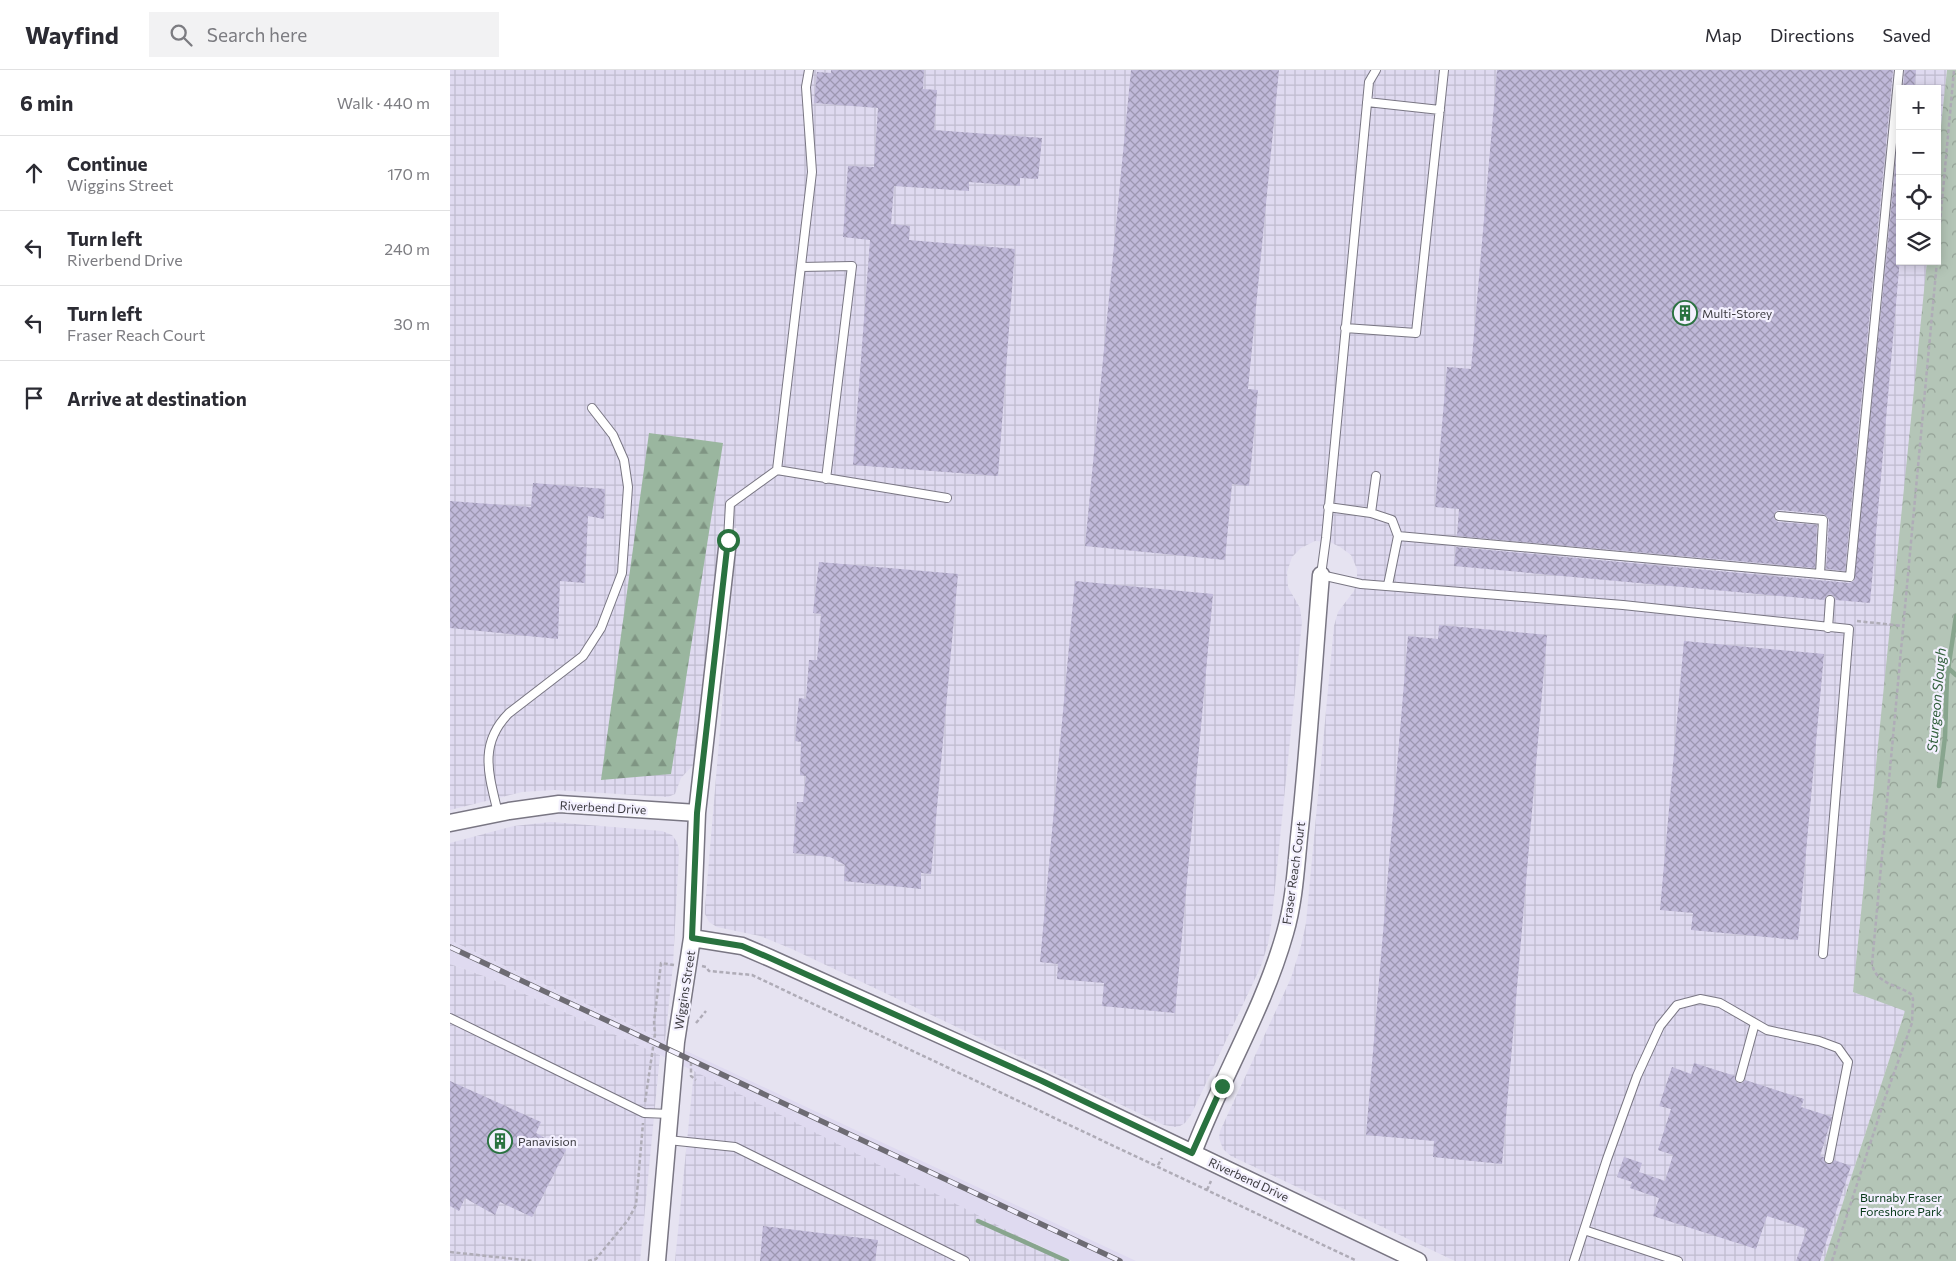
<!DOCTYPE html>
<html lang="en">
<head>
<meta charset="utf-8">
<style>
  :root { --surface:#fff; --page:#f2f2f3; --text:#2b2b33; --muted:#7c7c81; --line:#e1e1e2 }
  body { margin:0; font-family:Commissioner,sans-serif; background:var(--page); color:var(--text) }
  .controls { position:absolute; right:15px; top:15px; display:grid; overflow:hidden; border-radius:0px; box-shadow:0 2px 12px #0003 }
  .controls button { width:45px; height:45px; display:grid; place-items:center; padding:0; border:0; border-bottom:1px solid var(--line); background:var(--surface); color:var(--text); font:25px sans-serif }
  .stop { position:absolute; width:15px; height:15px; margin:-11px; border:4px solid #29723f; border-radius:50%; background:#fff }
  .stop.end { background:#29723f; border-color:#fff; box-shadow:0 1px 5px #0008 }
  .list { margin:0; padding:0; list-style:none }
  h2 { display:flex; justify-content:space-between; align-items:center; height:65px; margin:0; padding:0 20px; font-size:21px }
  h2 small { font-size:16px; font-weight:400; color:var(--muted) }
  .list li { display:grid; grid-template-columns:32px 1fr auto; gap:15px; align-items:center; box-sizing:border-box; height:75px; padding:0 20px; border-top:1px solid var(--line) }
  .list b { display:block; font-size:19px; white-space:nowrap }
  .list p { margin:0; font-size:16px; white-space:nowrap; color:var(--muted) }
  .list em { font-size:16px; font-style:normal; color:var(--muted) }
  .icon { flex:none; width:28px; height:28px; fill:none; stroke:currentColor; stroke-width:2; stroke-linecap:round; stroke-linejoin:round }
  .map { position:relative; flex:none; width:1506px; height:1191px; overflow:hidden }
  header { display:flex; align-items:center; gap:30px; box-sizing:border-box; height:70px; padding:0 25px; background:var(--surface); border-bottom:1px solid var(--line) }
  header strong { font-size:24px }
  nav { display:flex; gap:28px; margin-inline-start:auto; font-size:18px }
  .search { width:350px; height:45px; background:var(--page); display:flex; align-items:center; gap:12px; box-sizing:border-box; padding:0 18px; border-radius:0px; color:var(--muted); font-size:19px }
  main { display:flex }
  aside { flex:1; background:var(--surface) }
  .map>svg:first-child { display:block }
  .built { fill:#dfdaf0 }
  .industrial { fill:url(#industrial-grid) }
  .forest { fill:url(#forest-firs) }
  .park { fill:url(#park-crowns) }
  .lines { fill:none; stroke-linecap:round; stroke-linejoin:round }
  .stream { stroke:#88a58e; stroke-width:4.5 }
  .building { fill:url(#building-cross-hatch) }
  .lane-casing { stroke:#797683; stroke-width:10 }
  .street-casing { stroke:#797683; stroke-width:19 }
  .path { stroke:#afacb7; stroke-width:2.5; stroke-dasharray:4 2.5; stroke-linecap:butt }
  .lane { stroke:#fff; stroke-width:8 }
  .street { stroke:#fff; stroke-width:16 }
  .rail-casing { stroke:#6d6b73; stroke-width:5.5 }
  .rail { stroke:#f3f0fe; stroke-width:4; stroke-dasharray:11; stroke-linecap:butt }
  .route { stroke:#29723f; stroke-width:6 }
  .labels { text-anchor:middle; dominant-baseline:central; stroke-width:4.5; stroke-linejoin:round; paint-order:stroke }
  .poi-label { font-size:12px; fill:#3b3a3f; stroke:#f3f0fe; text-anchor:start }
  .street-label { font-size:12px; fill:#3b3a3f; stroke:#f3f0fe }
  .park-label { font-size:12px; fill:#063818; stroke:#f3f0fe }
  .water-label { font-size:14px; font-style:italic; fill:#33613e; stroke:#f3f0fe }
</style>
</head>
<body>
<header>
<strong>Wayfind</strong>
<div class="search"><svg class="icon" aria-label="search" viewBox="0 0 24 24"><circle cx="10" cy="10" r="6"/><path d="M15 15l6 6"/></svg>Search here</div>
<nav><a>Map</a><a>Directions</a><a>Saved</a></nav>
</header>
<main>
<aside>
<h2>6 min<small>Walk · 440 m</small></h2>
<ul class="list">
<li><svg class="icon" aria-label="ahead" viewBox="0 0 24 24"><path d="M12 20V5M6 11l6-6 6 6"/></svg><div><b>Continue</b><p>Wiggins Street</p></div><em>170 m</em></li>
<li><svg class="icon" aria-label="left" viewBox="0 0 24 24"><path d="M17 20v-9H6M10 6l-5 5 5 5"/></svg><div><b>Turn left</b><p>Riverbend Drive</p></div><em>240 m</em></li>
<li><svg class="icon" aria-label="left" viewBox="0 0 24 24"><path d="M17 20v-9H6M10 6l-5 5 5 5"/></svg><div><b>Turn left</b><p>Fraser Reach Court</p></div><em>30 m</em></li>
<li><svg class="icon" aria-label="arrive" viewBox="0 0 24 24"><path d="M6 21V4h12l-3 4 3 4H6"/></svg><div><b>Arrive at destination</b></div></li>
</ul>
</aside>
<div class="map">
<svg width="1506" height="1191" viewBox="0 0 1506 1191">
  <defs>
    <pattern id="industrial-grid" width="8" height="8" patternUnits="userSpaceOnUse" patternTransform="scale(1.25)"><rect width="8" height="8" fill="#dfdaf0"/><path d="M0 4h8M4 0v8" fill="none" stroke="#c0bccf"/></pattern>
    <pattern id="forest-firs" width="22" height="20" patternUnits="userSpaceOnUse" patternTransform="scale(1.25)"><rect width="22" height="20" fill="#9ab69f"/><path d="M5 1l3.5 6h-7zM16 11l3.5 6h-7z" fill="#7f9583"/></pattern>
    <pattern id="park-crowns" width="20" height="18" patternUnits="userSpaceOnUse" patternTransform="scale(1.25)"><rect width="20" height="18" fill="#b4c5b7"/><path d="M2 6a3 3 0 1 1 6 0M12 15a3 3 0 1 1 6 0" fill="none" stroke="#94a196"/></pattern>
    <pattern id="building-cross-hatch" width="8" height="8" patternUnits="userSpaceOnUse" patternTransform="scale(1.25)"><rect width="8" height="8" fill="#c0b9d9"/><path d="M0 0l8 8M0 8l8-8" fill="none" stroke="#9d97b1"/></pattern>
  </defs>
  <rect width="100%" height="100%" fill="#e6e3f1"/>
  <path class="built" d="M0,870L215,971L686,1191H622L328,1051L244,1001L210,985L39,908L0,894Z"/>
  <path class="industrial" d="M0,0H1497L1487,96V19H1450V191H1477L1455,941L1374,1191H1005L781,1086L773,1079L769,1068L770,1061L841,908L851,876L856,853L884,556L888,542L904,521L907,507V499L901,485L890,477L880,472L865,471L851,478L842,487L837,502L838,517L850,538L852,552L821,857L818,874L811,896L741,1045L735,1053L730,1056L725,1057L714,1055L342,879L310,866L267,857L259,852L255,844V838L287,458L270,457L249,689L231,708L225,724L218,727L104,720L72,722L0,740Z
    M101,752L212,761L222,765L227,772L229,781L223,895L215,971L0,870V773L64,756Z
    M0,894L39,908L210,985L190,1191H0Z
    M244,1001L618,1191H225Z"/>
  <path class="forest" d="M199,363L273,373L221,704L151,710Z"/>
  <path class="park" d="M1497,0H1506V1191H1374L1455,941L1403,922L1477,191H1487V93Z"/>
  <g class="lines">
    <path class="stream" d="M1498,598L1506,605
      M1489,716L1495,667L1497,607L1506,546
      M528,1151L617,1191"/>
  </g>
  <path class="building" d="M381,0H474L473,19L487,20L484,60L592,68L588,109L570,108V116L519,112V121L444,116L441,154L460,156L459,170L565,179L548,406L403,395L420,170L393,167L398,96L424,97L428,38L364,33L367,2L381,3Z
    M681,0H829L798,319L808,320L799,416L782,414L775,490L635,476Z
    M1047,0H1443L1395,501L1376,499L1379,450L1377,446L1374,444L1330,440L1326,441L1324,445V449L1328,452L1367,455L1365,498L1007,466L1009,439L985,437L997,297L1021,299Z
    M1455,0H1466L1464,19H1453Z
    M1450,51V188L1420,533L1386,530L1385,527L1381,524L1377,525L1374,530L1004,496L1006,477L1399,513L1404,511Z
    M83,413L155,419L154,449L138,446L135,513L110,511L108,569L0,558V431L81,437Z
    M369,492L508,504L481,804L471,803V819L394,811L395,795L380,787L343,783L347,732H353L356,706L350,705L351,672L345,671L349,628L356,629L359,590H367L371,544L363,543Z
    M625,511L763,524L725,943L652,936L654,913L607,909L608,894L590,892Z
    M989,555L1097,565L1052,1094L983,1087L984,1071L916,1065L958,566L988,569Z
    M1234,571L1374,584L1348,870L1241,860L1243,843L1210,840Z
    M1244,993L1285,1006V1010L1288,1013H1292L1295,1010L1354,1029L1351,1037L1382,1047L1370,1086L1374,1087V1091L1377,1094H1381L1384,1090L1401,1096L1370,1191H1346L1357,1159L1317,1146L1306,1179L1203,1146L1209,1128L1180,1118L1182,1112L1167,1107L1174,1087L1192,1093L1189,1102L1215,1111L1223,1085L1208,1080L1221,1039L1209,1036L1222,997L1241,1004Z
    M0,1011L91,1052L86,1063L116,1080L82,1147L50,1132L45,1145L15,1128L9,1141L0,1136Z
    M313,1156L428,1170L425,1191H310Z"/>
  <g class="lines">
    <defs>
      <path id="lane" d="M926,0L919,12L876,468L871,505L911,514L1173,535L1399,559L1373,884
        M917,32L990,40
        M351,197L402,196L376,409
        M895,258L966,263L994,0
        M327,400L362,102L356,17L359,0
        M878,437L921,443L942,450L948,466L938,515
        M921,443L926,406
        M948,466L1370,504L1373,450L1329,446
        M278,470L280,434L327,400L497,428
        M1370,504L1400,507L1449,0
        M1378,558L1380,530
        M48,743C39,705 28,674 59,643L133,586L151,558L172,503L178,417L174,390L163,365L142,338
        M0,948L194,1043L220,1044
        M1290,1008L1305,953
        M218,1070L285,1077L515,1191
        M1134,1160L1228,1191
        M1124,1191L1157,1089L1187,1006L1210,956L1227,935L1250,929L1270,933L1317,960L1369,971L1388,978L1398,992L1379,1089"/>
      <path id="street" d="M0,753L59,741L109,734L247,743
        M242,868L292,876L320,888L592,1011L968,1191
        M743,1083C771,1008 813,941 835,863C845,829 846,793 850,758C859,674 864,589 871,505
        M207,1191L226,972L242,868L247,743L278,470"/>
    </defs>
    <use href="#lane" class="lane-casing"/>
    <use href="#street" class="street-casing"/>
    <path class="path" d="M1487,186L1504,0
      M1407,551L1453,556
      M252,896L256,897L259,901L302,905L907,1191
      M246,953L256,941
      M241,992V1006L246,1010
      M195,1032L205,964L204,952L211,893L224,895
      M708,1095L712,1088
      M757,1120L761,1111
      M0,1182L83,1191
      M138,1191L146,1189L178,1150L186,1135L193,1053
      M1382,1191L1435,1028L1462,953L1463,929L1461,924C1446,914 1426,914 1422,894L1487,191"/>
    <use href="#lane" class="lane"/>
    <use href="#street" class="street"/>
    <defs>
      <path id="rail" d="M0,877L670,1191"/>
    </defs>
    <use href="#rail" class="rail-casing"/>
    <use href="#rail" class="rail"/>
  </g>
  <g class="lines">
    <path class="route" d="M278,470L247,743L242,868L292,876L320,888L592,1011L742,1083L772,1016"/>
  </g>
  <defs>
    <symbol id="building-ring" viewBox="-11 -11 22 22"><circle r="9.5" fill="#f3f0fe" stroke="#29723f" stroke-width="1.5"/><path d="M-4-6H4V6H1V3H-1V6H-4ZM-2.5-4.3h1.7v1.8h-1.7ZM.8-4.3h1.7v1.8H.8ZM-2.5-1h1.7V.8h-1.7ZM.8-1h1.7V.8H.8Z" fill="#29723f"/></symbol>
  </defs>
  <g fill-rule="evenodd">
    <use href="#building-ring" x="1221" y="229" width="28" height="28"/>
    <use href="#building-ring" x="36" y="1057" width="28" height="28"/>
  </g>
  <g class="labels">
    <g class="poi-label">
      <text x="1252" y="243">Multi-Storey</text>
      <text x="68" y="1071">Panavision</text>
    </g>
    <g class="street-label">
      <text transform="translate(153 737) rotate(3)">Riverbend Drive</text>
      <text transform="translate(843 803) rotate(-82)">Fraser Reach Court</text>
      <text transform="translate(234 920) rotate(-81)">Wiggins Street</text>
      <text transform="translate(799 1109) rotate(25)">Riverbend Drive</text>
    </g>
    <g class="park-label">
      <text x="1451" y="1127">Burnaby Fraser<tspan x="1451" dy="14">Foreshore Park</tspan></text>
    </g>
    <g class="water-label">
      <text transform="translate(1486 630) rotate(-85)">Sturgeon Slough</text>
    </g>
  </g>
</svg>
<div class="controls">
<button>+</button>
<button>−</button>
<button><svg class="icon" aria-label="locate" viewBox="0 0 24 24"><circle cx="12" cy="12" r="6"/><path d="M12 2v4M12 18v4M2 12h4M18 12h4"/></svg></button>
<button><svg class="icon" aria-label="layers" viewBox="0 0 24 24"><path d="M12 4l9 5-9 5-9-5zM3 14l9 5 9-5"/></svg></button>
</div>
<div class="stop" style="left:278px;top:470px"></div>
<div class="stop end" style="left:772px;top:1016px"></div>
</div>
</main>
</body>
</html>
